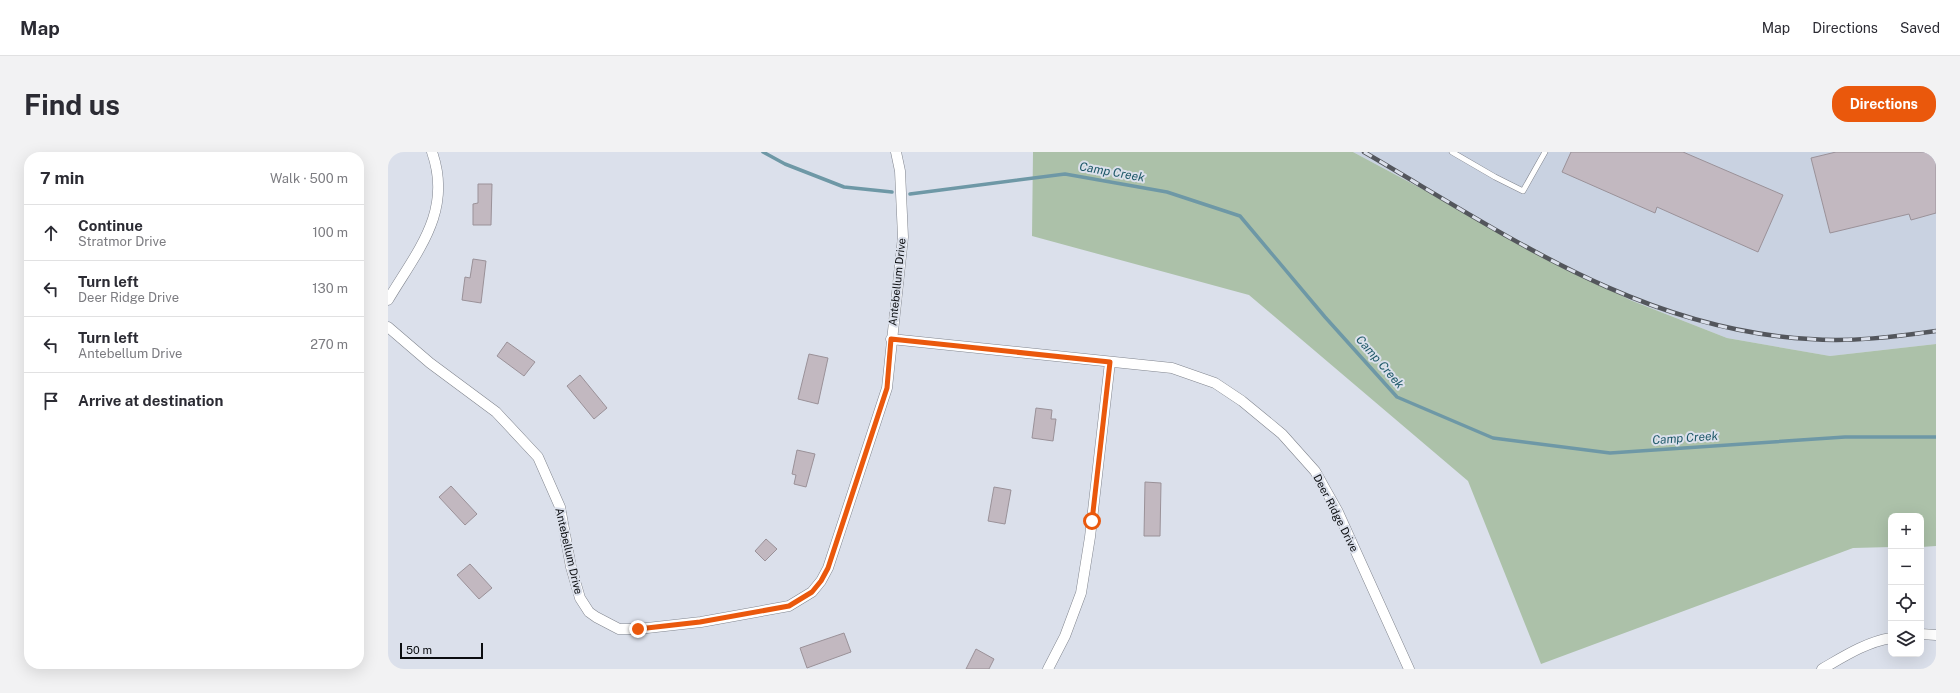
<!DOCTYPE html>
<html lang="en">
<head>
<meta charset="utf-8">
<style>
  :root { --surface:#fff; --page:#f2f2f3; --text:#2b2b33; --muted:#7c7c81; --line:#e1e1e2; --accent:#ea580c }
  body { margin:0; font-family:"Public Sans",sans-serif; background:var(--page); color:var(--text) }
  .controls { position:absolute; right:12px; bottom:12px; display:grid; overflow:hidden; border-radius:8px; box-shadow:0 4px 16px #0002 }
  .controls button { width:36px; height:36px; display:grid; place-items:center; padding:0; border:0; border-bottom:1px solid var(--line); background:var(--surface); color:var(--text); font:20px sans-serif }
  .scale { position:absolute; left:12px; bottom:10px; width:83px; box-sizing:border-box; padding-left:4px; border:2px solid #0b0d10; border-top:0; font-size:11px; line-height:14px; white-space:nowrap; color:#0b0d10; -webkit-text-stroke:3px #dbe0eb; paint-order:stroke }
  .stop { position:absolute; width:12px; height:12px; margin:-9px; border:3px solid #ea580c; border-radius:50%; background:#fff }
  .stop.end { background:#ea580c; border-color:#fff; box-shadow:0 1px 4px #0008 }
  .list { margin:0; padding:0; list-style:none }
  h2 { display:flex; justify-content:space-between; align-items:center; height:52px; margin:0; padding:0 16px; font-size:17px }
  h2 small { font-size:13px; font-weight:400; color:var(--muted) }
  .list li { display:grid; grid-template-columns:26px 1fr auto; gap:12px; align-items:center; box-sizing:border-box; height:56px; padding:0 16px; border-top:1px solid var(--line) }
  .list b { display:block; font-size:15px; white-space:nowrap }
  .list p { margin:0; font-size:13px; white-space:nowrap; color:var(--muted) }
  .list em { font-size:13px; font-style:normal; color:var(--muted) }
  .icon { flex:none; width:22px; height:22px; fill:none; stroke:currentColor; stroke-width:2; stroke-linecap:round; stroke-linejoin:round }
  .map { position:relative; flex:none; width:1548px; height:517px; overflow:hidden; border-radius:16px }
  header { display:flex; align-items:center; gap:24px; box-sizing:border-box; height:56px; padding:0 20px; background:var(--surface); border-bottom:1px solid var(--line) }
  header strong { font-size:19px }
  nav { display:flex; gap:22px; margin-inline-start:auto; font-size:14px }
  .intro { display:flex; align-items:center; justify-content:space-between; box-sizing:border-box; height:96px; padding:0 24px }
  h1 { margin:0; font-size:28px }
  .button { padding:10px 18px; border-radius:16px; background:var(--accent); color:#fff; font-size:14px; font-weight:700 }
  main { display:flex; gap:24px; padding:0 24px }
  aside { flex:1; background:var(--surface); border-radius:16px; box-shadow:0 4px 16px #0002 }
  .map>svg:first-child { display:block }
  .built { fill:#c9d2e1 }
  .green { fill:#acc1a9 }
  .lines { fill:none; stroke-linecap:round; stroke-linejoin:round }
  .stream { stroke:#6e98a6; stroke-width:3.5 }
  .building { fill:#c2b8c0; stroke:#9a9198 }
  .lane-casing { stroke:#81858e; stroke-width:6 }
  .street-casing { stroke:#81858e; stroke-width:11 }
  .lane { stroke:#fff; stroke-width:5 }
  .street { stroke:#fff; stroke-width:10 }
  .rail-casing { stroke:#53565c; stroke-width:4.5 }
  .rail { stroke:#dbe0eb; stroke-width:3; stroke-dasharray:9; stroke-linecap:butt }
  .route { stroke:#ea580c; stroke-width:5 }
  .labels { text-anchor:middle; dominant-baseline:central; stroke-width:4; stroke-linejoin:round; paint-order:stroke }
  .street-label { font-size:11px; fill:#0b0d10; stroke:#dbe0eb }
  .water-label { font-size:12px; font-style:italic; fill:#1e5868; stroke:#dbe0eb }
</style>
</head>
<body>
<header>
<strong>Map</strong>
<nav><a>Map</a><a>Directions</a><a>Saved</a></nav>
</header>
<div class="intro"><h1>Find us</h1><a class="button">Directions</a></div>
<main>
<aside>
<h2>7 min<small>Walk · 500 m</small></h2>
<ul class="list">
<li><svg class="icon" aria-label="ahead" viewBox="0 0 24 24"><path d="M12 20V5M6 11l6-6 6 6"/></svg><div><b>Continue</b><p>Stratmor Drive</p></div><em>100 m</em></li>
<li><svg class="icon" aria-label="left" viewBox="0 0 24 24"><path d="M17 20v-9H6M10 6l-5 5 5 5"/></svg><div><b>Turn left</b><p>Deer Ridge Drive</p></div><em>130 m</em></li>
<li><svg class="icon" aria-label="left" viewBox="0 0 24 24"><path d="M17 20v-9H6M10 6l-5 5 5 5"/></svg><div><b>Turn left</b><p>Antebellum Drive</p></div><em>270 m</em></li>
<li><svg class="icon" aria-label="arrive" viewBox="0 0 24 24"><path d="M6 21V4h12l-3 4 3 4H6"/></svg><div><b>Arrive at destination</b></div></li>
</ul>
</aside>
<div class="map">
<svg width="1548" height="517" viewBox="0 0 1548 517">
  <rect width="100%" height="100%" fill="#dbe0eb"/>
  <path class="built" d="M965,0H1548V192L1442,204L1339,186L1242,148Z"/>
  <path class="green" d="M645,0H965L1242,148L1339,186L1442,204L1548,192V394L1533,395V364H1503V395L1465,396L1153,512L1080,329L861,143L644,84Z"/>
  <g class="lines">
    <path class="stream" d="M375,0L397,12L456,35L504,40
      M522,42L677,22L779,40L852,64L937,165L1009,245L1105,286L1222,301L1457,285H1548"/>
  </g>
  <path class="building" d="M1183,0H1295L1395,43L1370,100L1269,55L1267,61L1174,20Z
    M1448,0H1548V61L1523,68L1521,62L1442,81L1423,6Z
    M90,32H104L103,73H85V52L90,51Z
    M85,107L98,109L93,151L74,148L77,125L82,126Z
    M119,190L147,210L136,224L109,204Z
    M421,202L440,206L430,252L410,247Z
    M192,223L219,256L206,267L179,234Z
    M648,256L664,258L663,267H668L665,289L644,286Z
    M409,298L427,302L418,335L406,332L408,323L404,322Z
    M757,330L773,331L772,384H756Z
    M63,334L89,362L77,373L51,345Z
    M606,335L623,338L617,372L600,369Z
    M378,387L389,397L377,409L367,399Z
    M82,412L104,436L91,447L69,423Z
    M456,481L463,500L419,516L412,496Z
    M588,497L606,507L601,517H578Z"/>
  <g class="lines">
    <defs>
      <path id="lane" d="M1064,0L1107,25L1135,39L1157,0"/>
      <path id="street" d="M0,148C29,99 65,60 44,0
        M0,175L42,211L108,260L150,305L172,355L183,415L192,446L201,460L208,465L231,477H250L313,470L401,454L424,440L433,429L440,416L499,236L515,85L512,19L508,0
        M503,187L784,216L827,231L854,249L894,282L927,319L950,360L1021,517
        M1533,482L1548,483
        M660,517L677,484L693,441L702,385L722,210
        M1434,517C1455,505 1478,490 1503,486"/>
    </defs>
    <use href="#lane" class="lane-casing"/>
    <use href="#street" class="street-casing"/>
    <use href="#lane" class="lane"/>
    <use href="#street" class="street"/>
    <defs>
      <path id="rail" d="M976,0C1117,82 1253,178 1422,187C1464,190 1506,185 1548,179"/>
    </defs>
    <use href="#rail" class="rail-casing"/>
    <use href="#rail" class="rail"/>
  </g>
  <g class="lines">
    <path class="route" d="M250,477L312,470L401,454L424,440L433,429L440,416L499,236L503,187L722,210L704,369"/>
  </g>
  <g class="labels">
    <g class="street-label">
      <text transform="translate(509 130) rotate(-84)">Antebellum Drive</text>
      <text transform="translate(948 361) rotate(63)">Deer Ridge Drive</text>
      <text transform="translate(181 399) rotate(77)">Antebellum Drive</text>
    </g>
    <g class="water-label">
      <text transform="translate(724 20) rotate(10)">Camp Creek</text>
      <text transform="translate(992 210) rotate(49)">Camp Creek</text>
      <text transform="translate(1297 286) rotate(-4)">Camp Creek</text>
    </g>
  </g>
</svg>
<div class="controls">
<button>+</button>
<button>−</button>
<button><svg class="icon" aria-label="locate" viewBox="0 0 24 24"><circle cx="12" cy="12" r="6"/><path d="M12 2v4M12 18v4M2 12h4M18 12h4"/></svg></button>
<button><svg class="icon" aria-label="layers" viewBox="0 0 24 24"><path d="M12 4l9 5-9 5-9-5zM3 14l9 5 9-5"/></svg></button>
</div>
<div class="scale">50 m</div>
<div class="stop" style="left:704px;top:369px"></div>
<div class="stop end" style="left:250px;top:477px"></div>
</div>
</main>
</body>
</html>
